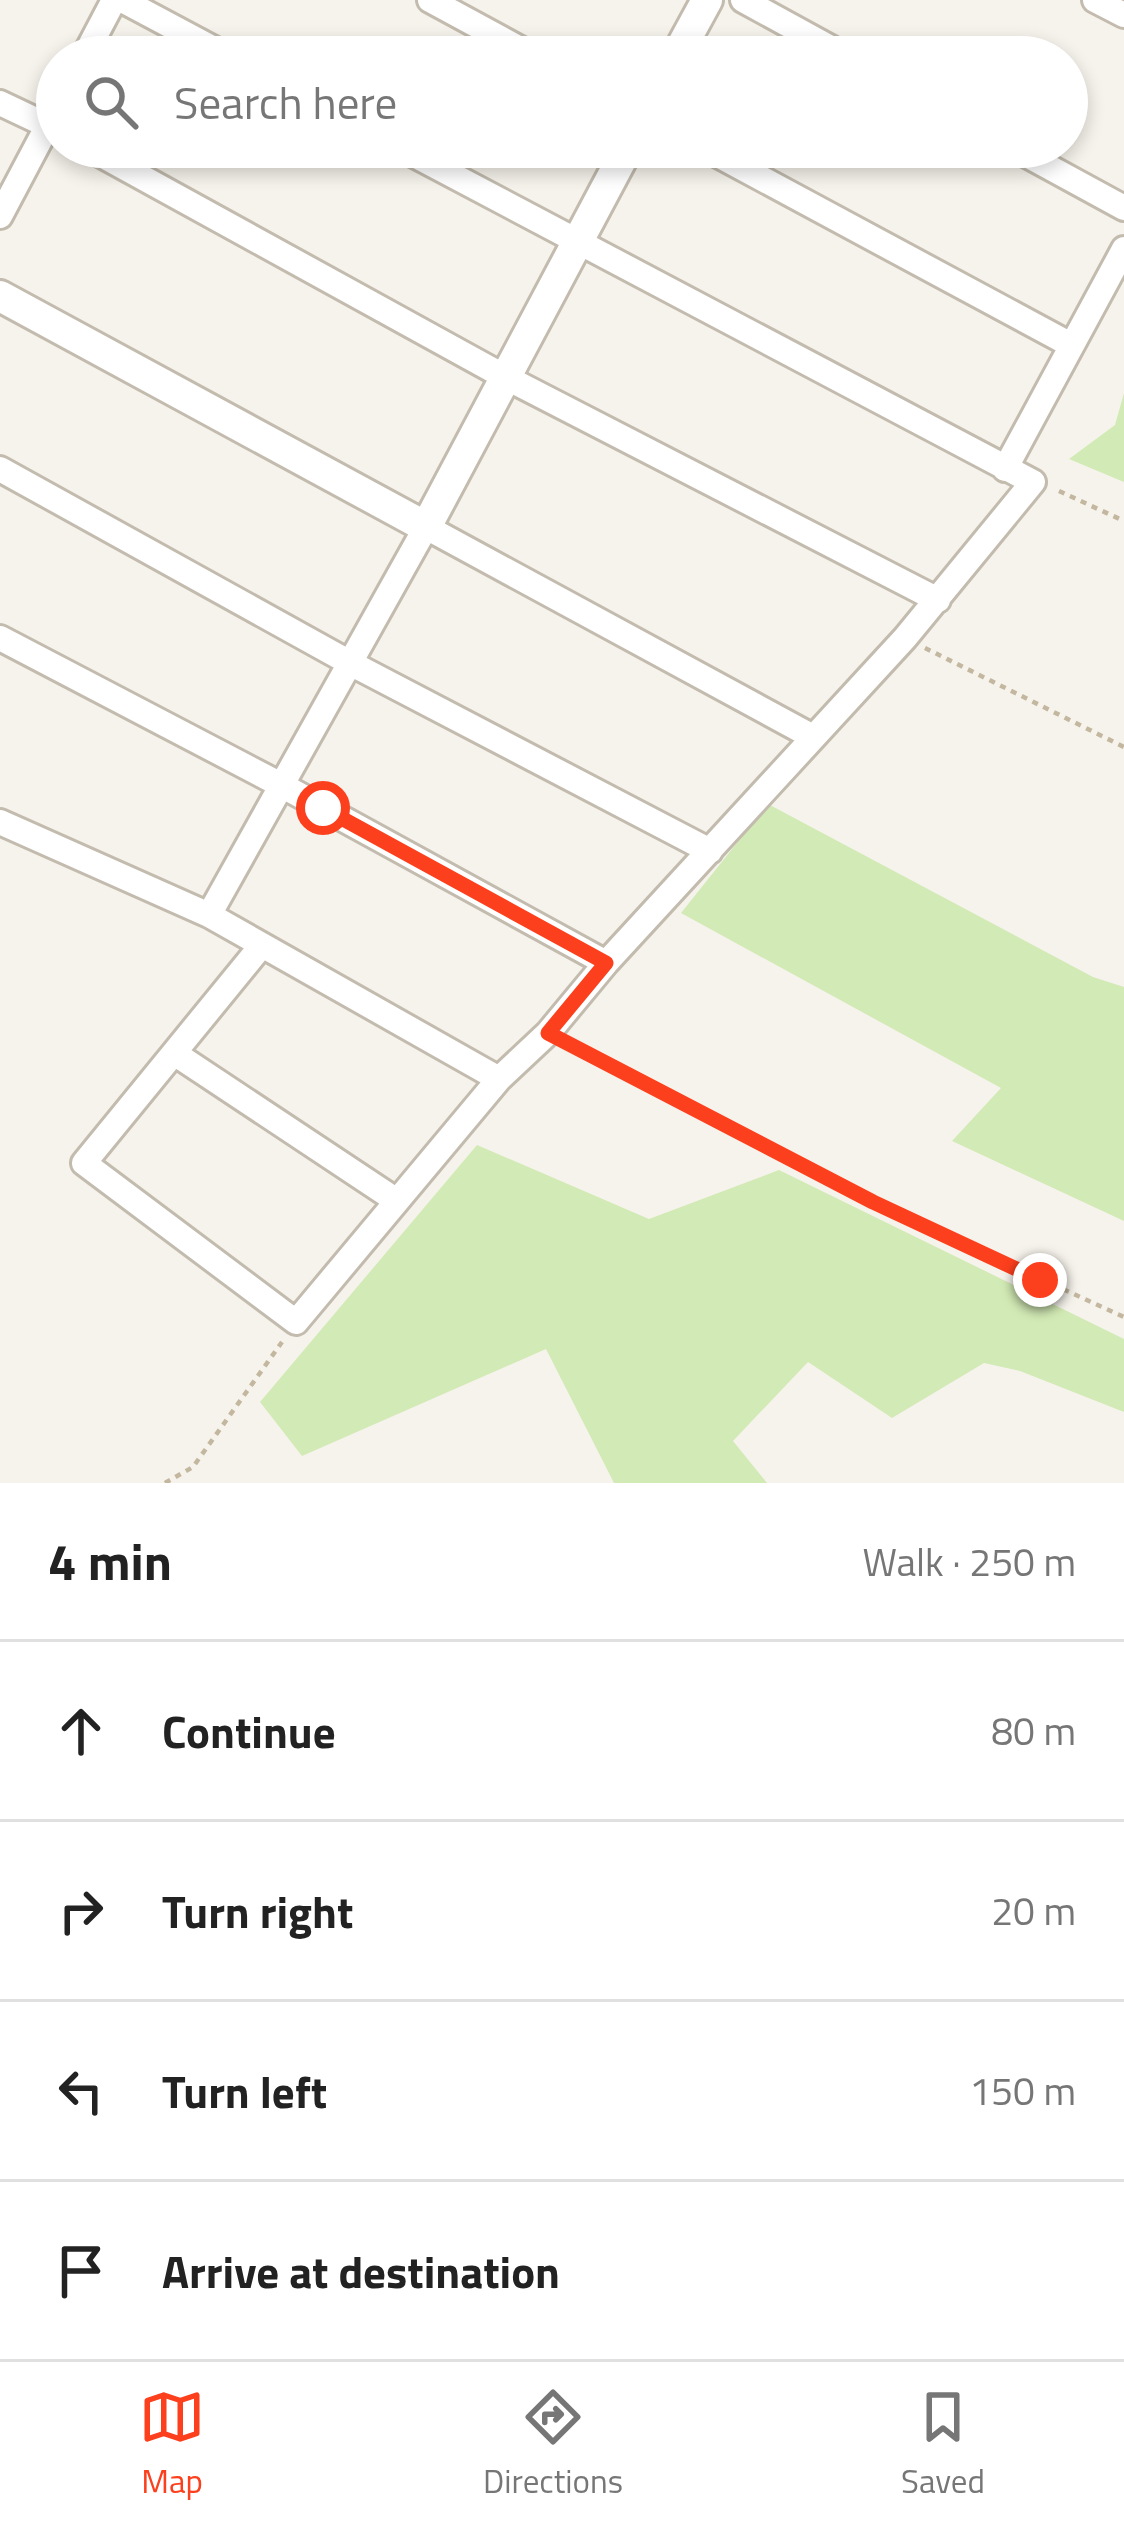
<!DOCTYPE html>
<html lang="en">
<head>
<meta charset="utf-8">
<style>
  :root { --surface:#fff; --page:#f6f6f6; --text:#222; --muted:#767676; --line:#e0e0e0; --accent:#fc3f1d }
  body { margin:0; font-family:"Titillium Web",sans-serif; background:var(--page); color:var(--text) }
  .stop { position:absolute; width:36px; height:36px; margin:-27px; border:9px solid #fc3f1d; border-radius:50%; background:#fff }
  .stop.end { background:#fc3f1d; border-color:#fff; box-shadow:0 3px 12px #0008 }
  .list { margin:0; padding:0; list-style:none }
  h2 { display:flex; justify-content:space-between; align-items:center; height:156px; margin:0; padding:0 48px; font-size:51px }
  h2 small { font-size:39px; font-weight:400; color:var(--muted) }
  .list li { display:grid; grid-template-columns:78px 1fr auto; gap:36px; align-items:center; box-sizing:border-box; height:180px; padding:0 48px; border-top:3px solid var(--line) }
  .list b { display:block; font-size:45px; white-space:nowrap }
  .list em { font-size:39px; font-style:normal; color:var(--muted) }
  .icon { flex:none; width:66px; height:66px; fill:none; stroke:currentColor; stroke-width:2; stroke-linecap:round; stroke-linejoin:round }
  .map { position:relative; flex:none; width:1124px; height:1483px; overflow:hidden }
  .search { position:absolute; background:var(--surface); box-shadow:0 6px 18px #0003; left:36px; right:36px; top:36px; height:132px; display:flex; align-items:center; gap:30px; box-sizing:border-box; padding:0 42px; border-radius:66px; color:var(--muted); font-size:45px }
  .sheet { height:876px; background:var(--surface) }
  nav { display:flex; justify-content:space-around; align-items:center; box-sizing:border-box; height:168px; border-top:3px solid var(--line); background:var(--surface); font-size:33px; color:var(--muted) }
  nav a { display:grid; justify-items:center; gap:6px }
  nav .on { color:var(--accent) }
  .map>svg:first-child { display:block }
  .green { fill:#d2eab5 }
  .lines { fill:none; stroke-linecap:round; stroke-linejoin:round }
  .minor-casing { stroke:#c2bbae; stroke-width:30 }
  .tertiary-casing { stroke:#c2bbae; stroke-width:36 }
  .path { stroke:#c4b79f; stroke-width:4.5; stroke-dasharray:6 6; stroke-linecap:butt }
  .minor { stroke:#fff; stroke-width:24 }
  .tertiary { stroke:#fff; stroke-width:30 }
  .route { stroke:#fc3f1d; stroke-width:15 }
</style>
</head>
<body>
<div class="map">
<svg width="1124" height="1483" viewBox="0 0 1124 1483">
  <rect width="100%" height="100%" fill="#f6f3ec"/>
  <path class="green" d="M1124,393V482L1069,459L1115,425Z
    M768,804L1093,977L1124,987V1221L952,1141L1001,1088L681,913Z
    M477,1145L649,1219L779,1170L1124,1339V1412L1020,1371L984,1363L892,1418L808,1362L733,1441L767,1483H614L546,1349L302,1456L260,1402Z"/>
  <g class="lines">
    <defs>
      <path id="minor" d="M122,0L229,57
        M430,0L535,57
        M743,0L847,57
        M1095,0L1124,15
        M84,57L114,0
        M0,103L57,130
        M87,147L505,377L938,600
        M703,147L1071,345
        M1012,147L1124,208
        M0,216L57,108
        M0,469L352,664L710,851
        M1005,469L1124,249
        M0,638L283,786L606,963
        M0,822L209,915L499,1079
        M209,915L426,527L813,737
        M262,945L84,1163L296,1322L499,1079L548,1033L606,963L905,638L1033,482L399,147
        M174,1053L397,1201"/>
      <path id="tertiary" d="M676,57L707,0
        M0,296L426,527L628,147"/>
    </defs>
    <use href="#minor" class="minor-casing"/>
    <use href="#tertiary" class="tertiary-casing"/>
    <path class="path" d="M1059,491L1124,521
      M925,648L1124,747
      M569,1044L873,1202L1124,1317
      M165,1483L193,1467L282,1342"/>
    <use href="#minor" class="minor"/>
    <use href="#tertiary" class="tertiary"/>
  </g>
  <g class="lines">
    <path class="route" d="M323,808L606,963L548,1033L873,1202L1040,1280"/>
  </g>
</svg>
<div class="stop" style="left:323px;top:808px"></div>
<div class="stop end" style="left:1040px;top:1280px"></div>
<div class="search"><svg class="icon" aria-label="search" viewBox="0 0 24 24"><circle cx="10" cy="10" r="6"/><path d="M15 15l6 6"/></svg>Search here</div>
</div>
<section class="sheet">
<h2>4 min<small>Walk · 250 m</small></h2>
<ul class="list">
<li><svg class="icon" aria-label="ahead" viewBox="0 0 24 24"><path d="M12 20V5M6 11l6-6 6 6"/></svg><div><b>Continue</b></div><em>80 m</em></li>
<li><svg class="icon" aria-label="right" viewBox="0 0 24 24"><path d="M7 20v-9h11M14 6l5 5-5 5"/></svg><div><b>Turn right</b></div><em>20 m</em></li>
<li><svg class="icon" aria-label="left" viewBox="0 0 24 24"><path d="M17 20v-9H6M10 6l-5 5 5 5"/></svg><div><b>Turn left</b></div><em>150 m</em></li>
<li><svg class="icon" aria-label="arrive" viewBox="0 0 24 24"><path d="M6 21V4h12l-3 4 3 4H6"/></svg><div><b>Arrive at destination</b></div></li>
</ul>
</section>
<nav>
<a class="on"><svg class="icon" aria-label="map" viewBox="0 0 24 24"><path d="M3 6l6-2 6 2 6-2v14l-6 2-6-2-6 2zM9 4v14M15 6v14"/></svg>Map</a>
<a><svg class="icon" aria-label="directions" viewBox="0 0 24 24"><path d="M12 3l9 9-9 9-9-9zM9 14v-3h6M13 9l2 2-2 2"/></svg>Directions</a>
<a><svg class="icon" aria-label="saved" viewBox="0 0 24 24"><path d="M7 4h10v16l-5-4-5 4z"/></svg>Saved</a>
</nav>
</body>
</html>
